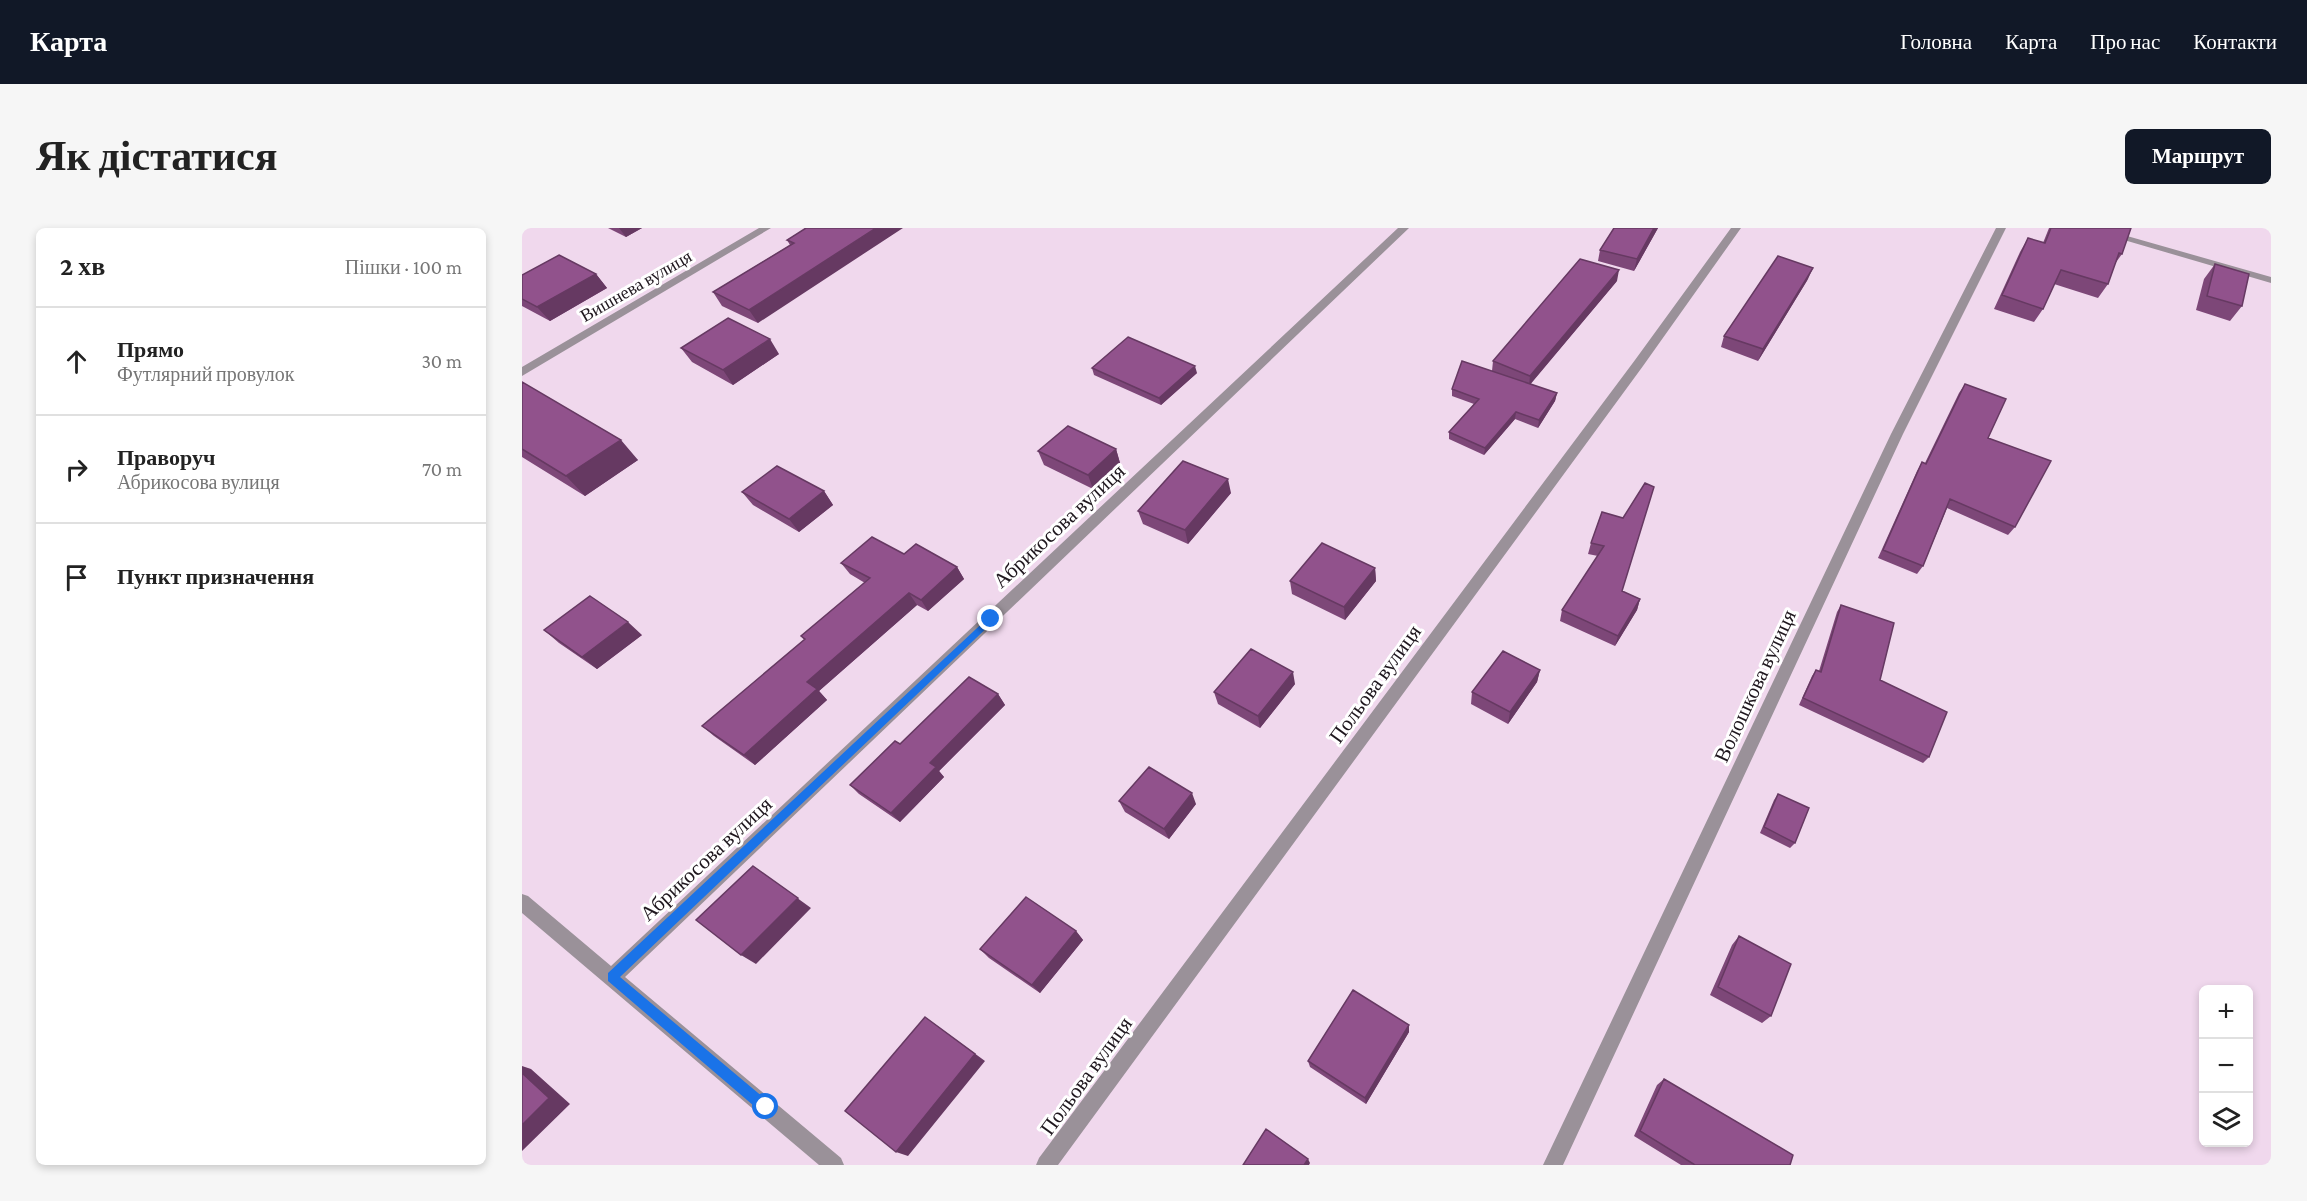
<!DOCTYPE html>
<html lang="uk">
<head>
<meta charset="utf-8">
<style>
  :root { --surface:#fff; --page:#f6f6f6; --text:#222; --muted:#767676; --line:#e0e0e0; --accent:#111827 }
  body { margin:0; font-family:"Crimson Pro",serif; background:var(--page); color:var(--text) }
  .controls { position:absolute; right:18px; bottom:18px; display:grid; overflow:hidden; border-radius:9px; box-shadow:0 3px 9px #0003 }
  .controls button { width:54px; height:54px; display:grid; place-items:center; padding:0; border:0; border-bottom:2px solid var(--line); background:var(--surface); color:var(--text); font:30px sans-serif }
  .stop { position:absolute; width:18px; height:18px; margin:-14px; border:4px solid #1a73e8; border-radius:50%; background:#fff }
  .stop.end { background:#1a73e8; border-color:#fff; box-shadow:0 2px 6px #0008 }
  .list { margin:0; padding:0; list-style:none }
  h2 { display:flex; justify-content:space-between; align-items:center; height:78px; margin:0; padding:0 24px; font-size:26px }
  h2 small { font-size:20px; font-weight:400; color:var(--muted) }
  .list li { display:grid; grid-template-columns:39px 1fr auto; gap:18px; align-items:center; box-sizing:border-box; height:108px; padding:0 24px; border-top:2px solid var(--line) }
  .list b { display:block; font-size:22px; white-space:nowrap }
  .list p { margin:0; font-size:20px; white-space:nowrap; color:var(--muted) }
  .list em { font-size:20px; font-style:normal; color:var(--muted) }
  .icon { flex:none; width:33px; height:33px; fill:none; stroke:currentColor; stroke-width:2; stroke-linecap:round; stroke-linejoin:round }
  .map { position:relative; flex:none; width:1749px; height:937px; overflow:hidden; border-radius:9px }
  header { display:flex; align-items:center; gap:36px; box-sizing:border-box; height:84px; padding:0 30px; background:var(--accent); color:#fff }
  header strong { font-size:28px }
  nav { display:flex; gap:33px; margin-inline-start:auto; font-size:21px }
  .intro { display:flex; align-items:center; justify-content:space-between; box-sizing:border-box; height:144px; padding:0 36px }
  h1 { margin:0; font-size:42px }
  .button { padding:15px 27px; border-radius:9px; background:var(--accent); color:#fff; font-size:21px; font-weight:700 }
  main { display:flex; gap:36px; padding:0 36px }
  aside { flex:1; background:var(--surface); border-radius:9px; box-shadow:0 3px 9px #0003 }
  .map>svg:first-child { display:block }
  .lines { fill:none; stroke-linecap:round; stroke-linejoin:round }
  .minor { fill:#9a9199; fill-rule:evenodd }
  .wall { fill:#7d4778 }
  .shaded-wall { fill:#663962 }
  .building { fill:#91528c; stroke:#663962; stroke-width:1.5 }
  .route { fill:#1a73e8 }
  .labels { text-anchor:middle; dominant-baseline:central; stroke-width:6; stroke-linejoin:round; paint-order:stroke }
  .far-street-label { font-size:18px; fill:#1f171e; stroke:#fff }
  .street-label { font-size:21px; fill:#1f171e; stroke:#fff }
</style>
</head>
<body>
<header>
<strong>Карта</strong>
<nav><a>Головна</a><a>Карта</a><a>Про нас</a><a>Контакти</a></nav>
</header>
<div class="intro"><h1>Як дістатися</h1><a class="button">Маршрут</a></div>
<main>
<aside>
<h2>2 хв<small>Пішки · 100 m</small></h2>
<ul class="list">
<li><svg class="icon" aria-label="ahead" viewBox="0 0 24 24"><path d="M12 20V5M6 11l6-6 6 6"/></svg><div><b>Прямо</b><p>Футлярний провулок</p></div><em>30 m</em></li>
<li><svg class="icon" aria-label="right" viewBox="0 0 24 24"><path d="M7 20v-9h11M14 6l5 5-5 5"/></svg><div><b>Праворуч</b><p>Абрикосова вулиця</p></div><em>70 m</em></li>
<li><svg class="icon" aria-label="arrive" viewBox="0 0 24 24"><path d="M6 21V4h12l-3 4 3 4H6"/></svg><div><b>Пункт призначення</b></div></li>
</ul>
</aside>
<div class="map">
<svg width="1749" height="937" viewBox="0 0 1749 937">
  <rect width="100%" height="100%" fill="#f0d8ed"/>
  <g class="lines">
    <path class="minor" d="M237,0H249L0,148V139Z
      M876,0H887L103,749L319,930L322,937H297L0,685V666L6,668L89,738Z
      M1209,0H1219L1121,138L536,937H514L517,930L1113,132Z
      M1474,0H1484L1381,206L1041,937H1021L1369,206Z
      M1561,0H1577L1749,49V55Z"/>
  </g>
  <path class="wall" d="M86,0H120L104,9Z
    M284,0L236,95L200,78L191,64L268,17L265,12Z
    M1092,0H1136L1112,43L1076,33L1078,22Z
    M1527,0H1609L1600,26L1592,37L1586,56L1576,70L1532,56L1521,81L1512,94L1472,81L1498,24L1506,10L1521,15Z
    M1693,36L1720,78L1708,93L1674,82L1682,51Z
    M74,46L85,60L28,93L0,78V47Z
    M1286,51L1236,133L1199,119L1202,108Z
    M1095,53L1008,156L1035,165L1033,173L1016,200L993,191L962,227L927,211V204L952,176L930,168V161L970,143L971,133Z
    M159,120L257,126L211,157L170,134Z
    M570,140L675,145L639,177L572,147Z
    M0,154L116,232L63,268L0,229Z
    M1443,156L1466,210L1493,299L1486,307L1425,280L1401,338L1395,346L1356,330L1395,243L1400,234L1403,235L1437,165Z
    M594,221L598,235L571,261L522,237L516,223Z
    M302,263L311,277L277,304L231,277L220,264Z
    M709,265L666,316L621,296L616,283Z
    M1080,284L1100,363L1118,371L1115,382L1093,418L1038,393L1040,382L1076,328L1066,326L1069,315Z
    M382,326L435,339L442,351L406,383L395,377L297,463L305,472L233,537L192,508L180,498L282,412L279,408L343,355L328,346L319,335Z
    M853,340L854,353L823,392L770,366L768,353Z
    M1319,377L1358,452L1407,529L1401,535L1277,477L1290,448L1294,442L1297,443L1315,384Z
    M22,402L120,407L75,441L37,415Z
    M1018,442L1015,454L986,496L949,476L950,464Z
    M773,456L738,500L696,476L692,464Z
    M476,466L483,477L417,543L422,549L378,594L337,566L328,557L378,516Z
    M1256,566L1273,615L1268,620L1238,605L1252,572Z
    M597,573L674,576L647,611L603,584Z
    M554,703L561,712L518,765L467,730L458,721Z
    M1217,708L1249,788L1240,795L1188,767L1210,717Z
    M887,797V804L844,876L788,839L786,833Z
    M1142,851L1268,937H1159L1112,908L1135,857Z"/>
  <path class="shaded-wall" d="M97,0H120L104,9Z
    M354,0H381L236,95L227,82Z
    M1132,0H1136L1112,43L1115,31Z
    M1291,40L1286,51L1236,133L1241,121Z
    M1097,42L1095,53L1007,158L1008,148Z
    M74,46L85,60L28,93L15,79Z
    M248,111L257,126L211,157L201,142Z
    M673,138L675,145L639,177L637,170Z
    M1035,165L1033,173L1016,200L1017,192Z
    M994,184L993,191L962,227L963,220Z
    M99,212L116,232L63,268L44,248Z
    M594,221L598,235L571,261L566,247Z
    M706,251L709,265L666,316L663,302Z
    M302,263L311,277L277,304L267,291Z
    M435,339L442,351L406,383L399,372Z
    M853,340L854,353L823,392L822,379Z
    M387,365L395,377L297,463L305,472L233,537L222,527L285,454Z
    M1118,371L1115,382L1093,418L1096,408Z
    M106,394L120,407L75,441L60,429Z
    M1018,442L1015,454L986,496L988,484Z
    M771,444L773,456L738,500L736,488Z
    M476,466L483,477L417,543L422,549L378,594L369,585L408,535Z
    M670,565L674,576L647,611L642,601Z
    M231,638L289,680L234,736L219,727Z
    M554,703L561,712L518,765L510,757Z
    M403,789L463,833L386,928L374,924Z
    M887,797V804L844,876L843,870Z
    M0,838L9,841L48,876L0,923Z
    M786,931L788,935L787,937H782Z"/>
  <path class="building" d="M284,0H354L227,82L191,64L272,15L265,12Z
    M1092,0H1132L1115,31L1078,22Z
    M1529,0H1609L1600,26L1597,25L1586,56L1539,42L1521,81L1480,67L1506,10L1523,15Z
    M37,27L74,46L15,79L0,71V47Z
    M1256,28L1291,40L1241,121L1202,108Z
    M1058,31L1097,42L1008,148L971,133Z
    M1693,36L1727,46L1720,78L1685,68Z
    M206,90L248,111L201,142L159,120Z
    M606,109L673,138L637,170L570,140Z
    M940,133L1035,165L1017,192L994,184L963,220L927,204L957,171L930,161Z
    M0,154L99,212L44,248L0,221Z
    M1443,156L1484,171L1466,210L1529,233L1493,299L1428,271L1401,338L1361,322L1400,234L1404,236Z
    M546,198L594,221L566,247L516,223Z
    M661,233L706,251L663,302L616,283Z
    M255,238L302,263L267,291L220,264Z
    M1123,255L1132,259L1100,363L1118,371L1096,408L1040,382L1082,318L1069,315L1080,284L1101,290Z
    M350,309L382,326L394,316L435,339L399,372L387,365L285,454L295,461L222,527L180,498L283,411L279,408L348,350L319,335Z
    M800,315L853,340L822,379L768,353Z
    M68,368L106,394L60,429L22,402Z
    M1319,377L1372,395L1358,452L1425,484L1407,529L1281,470L1294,442L1299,444Z
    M729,421L771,444L736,488L692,464Z
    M981,423L1018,442L988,484L950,464Z
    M447,449L476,466L408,535L414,539L369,585L328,557L373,513L378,516Z
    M627,539L670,565L642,601L597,573Z
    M1256,566L1287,580L1273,615L1242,599Z
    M231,638L276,670L219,727L174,692Z
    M504,669L554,703L510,757L458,721Z
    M1217,708L1269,736L1249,788L1196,759Z
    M831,762L887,797L843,870L786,833Z
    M403,789L453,826L374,924L323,883Z
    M0,845L27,870L0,897Z
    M1142,851L1271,927L1268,937H1173L1118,903Z
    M744,901L786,931L782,937H721Z"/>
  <path class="route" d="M469,387L472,388V393L98,749L248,875L250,879L248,884L244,886L239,884L86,753V745Z"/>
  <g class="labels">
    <g class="far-street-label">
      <text transform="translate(114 58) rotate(-30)">Вишнева вулиця</text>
    </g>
    <g class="street-label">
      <text transform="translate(537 298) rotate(-43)">Абрикосова вулиця</text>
      <text transform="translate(853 456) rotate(-54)">Польова вулиця</text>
      <text transform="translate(1233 458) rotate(-65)">Волошкова вулиця</text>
      <text transform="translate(184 631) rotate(-43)">Абрикосова вулиця</text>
      <text transform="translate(564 848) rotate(-54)">Польова вулиця</text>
    </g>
  </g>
</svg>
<div class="controls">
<button>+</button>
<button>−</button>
<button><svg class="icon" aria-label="layers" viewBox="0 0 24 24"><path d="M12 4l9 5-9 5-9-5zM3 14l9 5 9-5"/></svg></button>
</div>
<div class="stop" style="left:244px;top:879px"></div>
<div class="stop end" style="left:469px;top:391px"></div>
</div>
</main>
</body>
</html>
